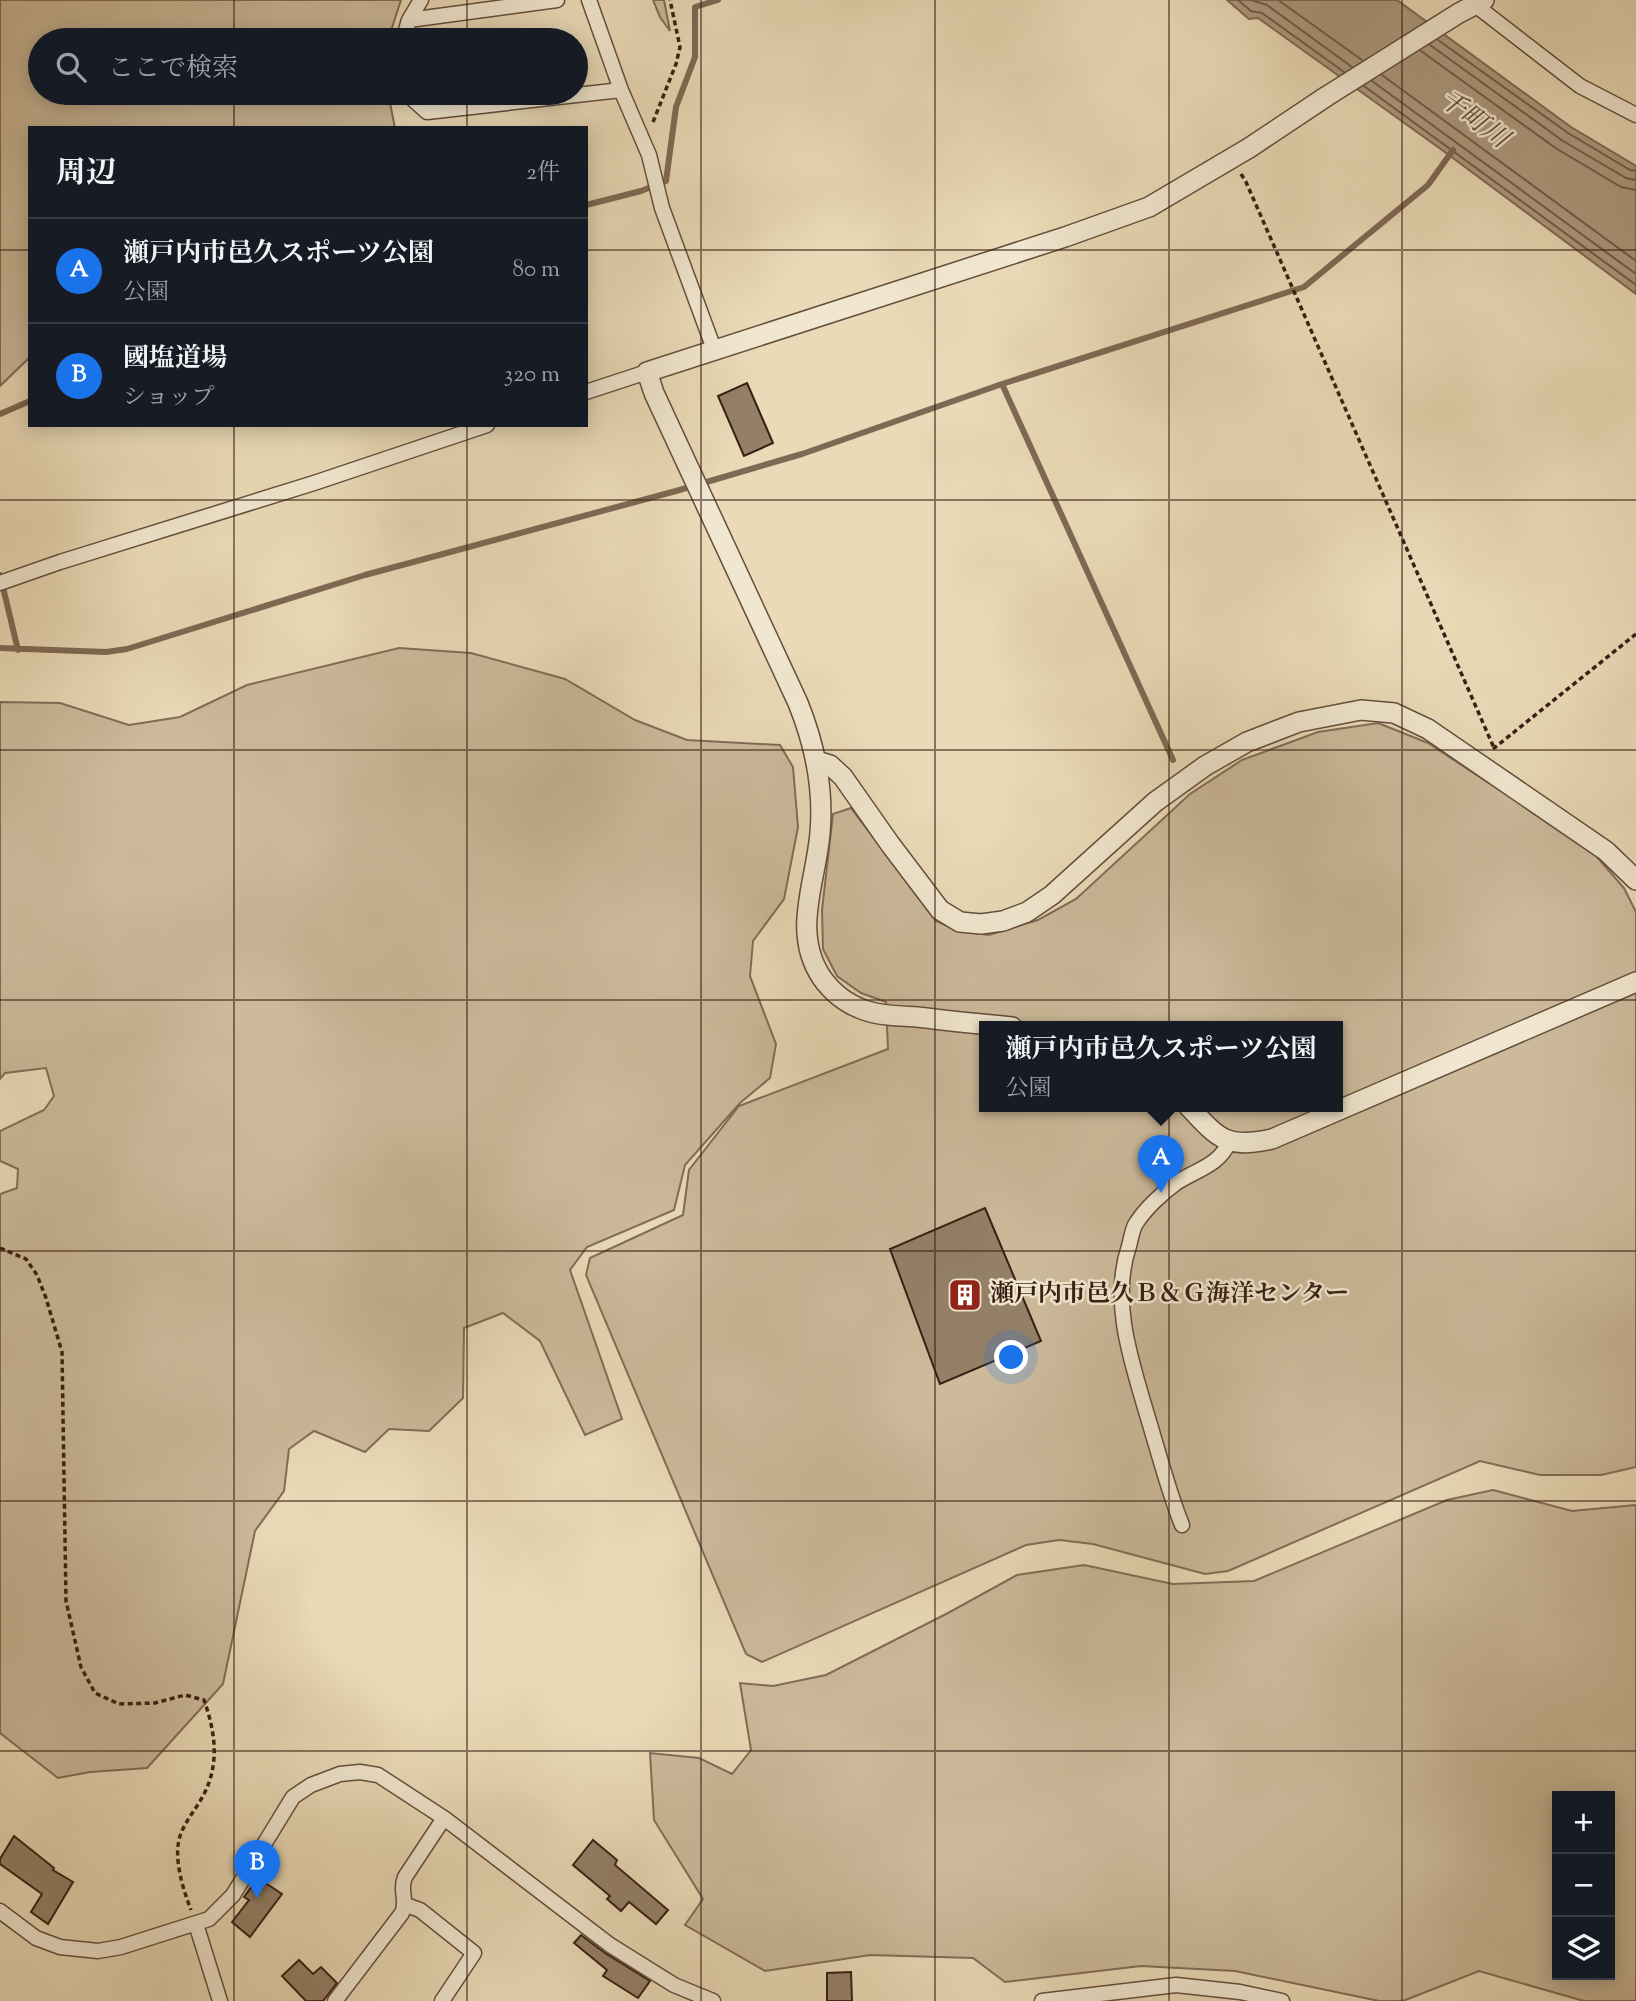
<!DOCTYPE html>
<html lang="ja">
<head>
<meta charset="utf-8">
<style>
  :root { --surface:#171b24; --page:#20242c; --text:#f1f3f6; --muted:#9ea1a6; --line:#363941; --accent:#1a73e8 }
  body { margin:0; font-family:"Sorts Mill Goudy","Noto Serif JP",serif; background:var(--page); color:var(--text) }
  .controls { position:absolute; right:21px; bottom:21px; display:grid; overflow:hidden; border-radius:0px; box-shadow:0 4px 18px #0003 }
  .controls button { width:63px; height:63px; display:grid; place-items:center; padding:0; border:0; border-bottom:2px solid var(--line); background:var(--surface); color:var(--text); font:35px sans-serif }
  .you { position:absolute; left:1012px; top:1358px; width:24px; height:24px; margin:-18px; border:5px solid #fff; border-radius:50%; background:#1a73e8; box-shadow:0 0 0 10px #1a73e833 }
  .badge { display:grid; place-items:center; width:46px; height:46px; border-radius:50%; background:var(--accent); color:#fff; font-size:23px; font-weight:700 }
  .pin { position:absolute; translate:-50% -58px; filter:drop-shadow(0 2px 4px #0008) }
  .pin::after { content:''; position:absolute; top:37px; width:24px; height:21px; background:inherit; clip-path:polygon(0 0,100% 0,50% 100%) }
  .popup { position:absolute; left:979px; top:1021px; width:364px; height:91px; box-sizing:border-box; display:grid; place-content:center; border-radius:0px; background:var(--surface); filter:drop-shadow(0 2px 5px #0005); font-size:23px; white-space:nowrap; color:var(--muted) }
  .popup b { font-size:26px; color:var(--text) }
  .popup::after { content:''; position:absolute; left:50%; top:100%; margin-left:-14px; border:14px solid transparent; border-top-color:var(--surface) }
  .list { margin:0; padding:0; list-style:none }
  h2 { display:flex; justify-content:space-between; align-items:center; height:91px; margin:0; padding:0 28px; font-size:30px }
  h2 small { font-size:23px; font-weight:400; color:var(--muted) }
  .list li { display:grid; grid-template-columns:46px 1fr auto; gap:21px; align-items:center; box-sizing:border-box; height:105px; padding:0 28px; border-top:2px solid var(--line) }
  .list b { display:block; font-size:26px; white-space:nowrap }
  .list p { margin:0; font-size:23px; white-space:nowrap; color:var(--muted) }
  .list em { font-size:23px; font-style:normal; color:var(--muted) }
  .icon { flex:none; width:38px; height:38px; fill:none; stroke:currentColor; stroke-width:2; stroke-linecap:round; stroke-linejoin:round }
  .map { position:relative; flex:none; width:1636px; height:2001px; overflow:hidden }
  .search { position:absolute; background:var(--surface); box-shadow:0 4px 18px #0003; left:28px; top:28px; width:560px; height:77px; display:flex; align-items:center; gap:18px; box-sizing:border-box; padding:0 24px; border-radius:38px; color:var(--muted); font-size:26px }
  .panel { position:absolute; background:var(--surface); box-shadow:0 4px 18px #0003; left:28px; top:126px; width:560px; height:301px; border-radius:0px }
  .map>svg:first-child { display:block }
  .green { fill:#ccba9b; stroke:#826c57; stroke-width:2; fill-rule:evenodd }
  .water { fill:#ad9a7f; stroke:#7e6954; stroke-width:2 }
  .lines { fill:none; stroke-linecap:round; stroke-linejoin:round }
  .shore { stroke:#725c49; stroke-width:2 }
  .stream { stroke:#7e6954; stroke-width:6 }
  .building { fill:#948068; stroke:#371f13; stroke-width:2 }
  .minor-casing { stroke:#644e3c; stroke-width:17 }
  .tertiary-casing { stroke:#644e3c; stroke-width:22 }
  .path { stroke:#371f13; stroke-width:3.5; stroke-dasharray:5 3.5; stroke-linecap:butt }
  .minor { stroke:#f1e7d0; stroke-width:14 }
  .tertiary { stroke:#f1e7d0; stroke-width:19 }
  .grid { fill:none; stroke:#371f13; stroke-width:2; stroke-opacity:0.55 }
  .labels { text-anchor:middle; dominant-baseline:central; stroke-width:5; stroke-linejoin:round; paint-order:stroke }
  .poi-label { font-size:24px; font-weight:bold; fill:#371f13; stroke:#f1e7d0; text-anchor:start }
  .water-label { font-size:26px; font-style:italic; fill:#604a39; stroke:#f1e7d0 }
</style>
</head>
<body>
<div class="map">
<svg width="1636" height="2001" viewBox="0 0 1636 2001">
  <rect width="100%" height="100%" fill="#eadab7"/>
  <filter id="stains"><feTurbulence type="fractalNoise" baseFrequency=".00286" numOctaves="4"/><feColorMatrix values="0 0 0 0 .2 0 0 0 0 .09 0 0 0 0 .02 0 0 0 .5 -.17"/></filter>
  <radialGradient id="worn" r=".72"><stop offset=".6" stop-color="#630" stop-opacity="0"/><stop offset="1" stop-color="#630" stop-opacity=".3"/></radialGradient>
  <path class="green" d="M0,0H401L388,40H40V93H388L395,128H30V357L0,386Z
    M653,0H664L670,31L660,17Z
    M399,648L471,653L565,679L635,720L687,740L780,745L793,767L798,827L784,899L753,941L750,976L776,1044L770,1078L740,1103L685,1165L674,1210L587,1247L570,1270L622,1419L585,1435L540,1341L503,1313L464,1328L463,1398L429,1431L389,1429L365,1452L314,1431L289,1449L284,1491L255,1531L223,1684L147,1768L90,1772L58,1778L0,1733V1194L17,1188L18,1169L0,1161V1131L44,1110L54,1096L46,1068L5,1073L0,1079V702L60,703L129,725L180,717L247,685Z
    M1378,723L1428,743L1591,850L1624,888L1636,912V1467L1601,1475H1540L1480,1461L1228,1571L1205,1574L1093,1544L1059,1540L1026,1545L762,1662L746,1654L586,1275L590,1258L683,1215L689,1170L739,1106L888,1049L886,1002L861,993L837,976L823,949L822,910L833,814L851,808L936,921L958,931L989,935L1038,920L1076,899L1190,794L1242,760L1318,732ZM984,1027H1338V1107H984Z
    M1493,1490L1572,1511L1636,1505V2001H1584L1479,1971L1403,2001H1379L1235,1971L1141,1966L1005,1982L973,1958L870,1955L765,1971L685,1925L703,1899L654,1820L650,1753L699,1758L732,1774L751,1750L740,1683L773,1686L826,1675L948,1613L1017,1575L1084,1565L1173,1584L1254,1581L1447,1500ZM1557,1796H1610V1975H1557Z"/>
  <path class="water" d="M1227,0H1397L1571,127L1636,166V294L1442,150L1258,18L1249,19Z"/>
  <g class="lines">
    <path class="shore" d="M1238,0L1251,11L1262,13L1344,72
      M1251,0L1267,5L1352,67
      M1278,0L1362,60
      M1438,40L1568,133L1630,170L1636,171
      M1430,45L1563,141L1626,178L1636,180
      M1421,51L1557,149L1621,187L1636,190
      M1382,75L1636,261
      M1372,81L1636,274
      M1364,86L1636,285"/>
    <path class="stream" d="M586,205L641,191L666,181L676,107L695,57V7L718,0
      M1002,384L1173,760
      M0,414L30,401
      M0,575L18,650
      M0,648L106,652L127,649L365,575L676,491L802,454L1002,384L1304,287L1428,185L1453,150"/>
  </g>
  <path class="building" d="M747,383L773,443L744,456L718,396Z
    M985,1208L1041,1341L940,1384L890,1249Z
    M14,1836L54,1868L53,1870L73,1882L48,1924L31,1912L42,1894L0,1864V1859Z
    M593,1840L617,1860L615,1865L668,1910L656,1924L629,1902L621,1911L607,1899L610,1896L573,1865Z
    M258,1878L282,1894L250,1937L232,1922L249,1900L244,1897Z
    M581,1935L605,1953L650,1981L638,1998L603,1976L607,1970L574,1943Z
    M299,1960L313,1974L321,1967L337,1983L323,2001H306L282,1976Z
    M851,1972L852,2001H827V1973Z"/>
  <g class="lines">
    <defs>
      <path id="minor" d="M589,0L621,90L649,155L662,208L714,349
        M1470,1L1580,86L1636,115
        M409,20L557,0
        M403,40L409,20L421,0
        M406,93L427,112L621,90
        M586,392L647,372
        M0,583L60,562L314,483L487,425
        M1182,1525C1168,1490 1159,1454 1148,1418C1132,1363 1110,1302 1129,1246C1131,1239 1132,1231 1135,1225C1144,1210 1162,1193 1176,1183C1196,1170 1220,1165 1229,1142
        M406,1905L420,1910L474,1953L442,2001
        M0,1911L36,1938L60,1947L98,1951L121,1947L209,1919L233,1895L293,1797L311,1785L340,1774L360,1772L378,1775L444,1818L610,1945L674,1985L713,2001
        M196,1924L220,2001
        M335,2001L402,1913C408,1899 399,1891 405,1877L444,1818
        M1042,2001L1176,1985L1240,1992L1282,2001"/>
      <path id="tertiary" d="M817,761L830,765L843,777L890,844L940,910L960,922L981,924L1003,921L1027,912L1052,895L1155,802L1205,766L1247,742L1299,722L1361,710L1394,713L1428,729L1606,851L1636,880
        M1012,1027C980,1024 949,1021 917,1017C900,1016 880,1016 864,1010C847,1004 832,992 822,978C791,932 816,883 820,833C824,787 815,745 798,703L654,393L647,372L1065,237L1149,207L1249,148L1327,96L1459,13L1484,0
        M1189,1107C1219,1139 1226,1149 1272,1139L1636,982"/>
    </defs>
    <use href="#minor" class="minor-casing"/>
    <use href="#tertiary" class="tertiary-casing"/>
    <path class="path" d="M653,122L676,64L680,47L670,0
      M1241,174L1246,182L1494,748
      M1493,749L1636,634
      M0,1248L26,1259L37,1275L46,1298L62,1352L66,1601L81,1667L95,1693L119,1704L155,1703L185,1695L204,1700C215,1731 220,1763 204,1794C197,1808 185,1821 180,1836C173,1858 183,1889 191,1910"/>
    <use href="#minor" class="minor"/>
    <use href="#tertiary" class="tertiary"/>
  </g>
  <path class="grid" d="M234,0V40M467,0V40M701,0V2001M935,0V2001M1169,0V2001M1402,0V2001M234,93V128M467,93V128M0,250H30M586,250H1636M234,425V2001M467,425V2001M0,500H1636M0,750H1636M0,1000H1636M0,1251H1636M0,1501H1636M0,1751H1636"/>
  <defs>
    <symbol id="building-square" viewBox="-11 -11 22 22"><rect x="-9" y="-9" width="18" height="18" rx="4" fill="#8f2418" stroke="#f1e7d0"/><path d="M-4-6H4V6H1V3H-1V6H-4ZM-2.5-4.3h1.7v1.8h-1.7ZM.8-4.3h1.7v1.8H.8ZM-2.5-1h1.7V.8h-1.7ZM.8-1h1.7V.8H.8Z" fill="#fff"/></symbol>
  </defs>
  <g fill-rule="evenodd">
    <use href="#building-square" x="946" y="1276" width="38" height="38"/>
  </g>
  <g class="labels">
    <g class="poi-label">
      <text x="990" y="1295">瀬戸内市邑久Ｂ＆Ｇ海洋センター</text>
    </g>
    <g class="water-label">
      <text transform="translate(1473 120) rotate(36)">千町川</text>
    </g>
  </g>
  <rect width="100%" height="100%" filter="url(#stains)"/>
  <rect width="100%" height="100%" fill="url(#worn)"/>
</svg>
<div class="controls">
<button>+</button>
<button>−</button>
<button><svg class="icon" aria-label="layers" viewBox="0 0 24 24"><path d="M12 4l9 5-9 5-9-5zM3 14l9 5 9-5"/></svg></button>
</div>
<div class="you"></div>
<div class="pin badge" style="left:1161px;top:1193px">A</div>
<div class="popup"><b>瀬戸内市邑久スポーツ公園</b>公園</div>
<div class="pin badge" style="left:257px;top:1898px">B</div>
<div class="search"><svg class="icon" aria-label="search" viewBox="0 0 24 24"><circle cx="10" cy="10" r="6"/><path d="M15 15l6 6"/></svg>ここで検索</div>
<section class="panel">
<h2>周辺<small>2件</small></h2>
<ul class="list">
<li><span class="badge">A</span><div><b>瀬戸内市邑久スポーツ公園</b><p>公園</p></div><em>80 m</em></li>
<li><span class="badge">B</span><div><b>國塩道場</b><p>ショップ</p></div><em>320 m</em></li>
</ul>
</section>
</div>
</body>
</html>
